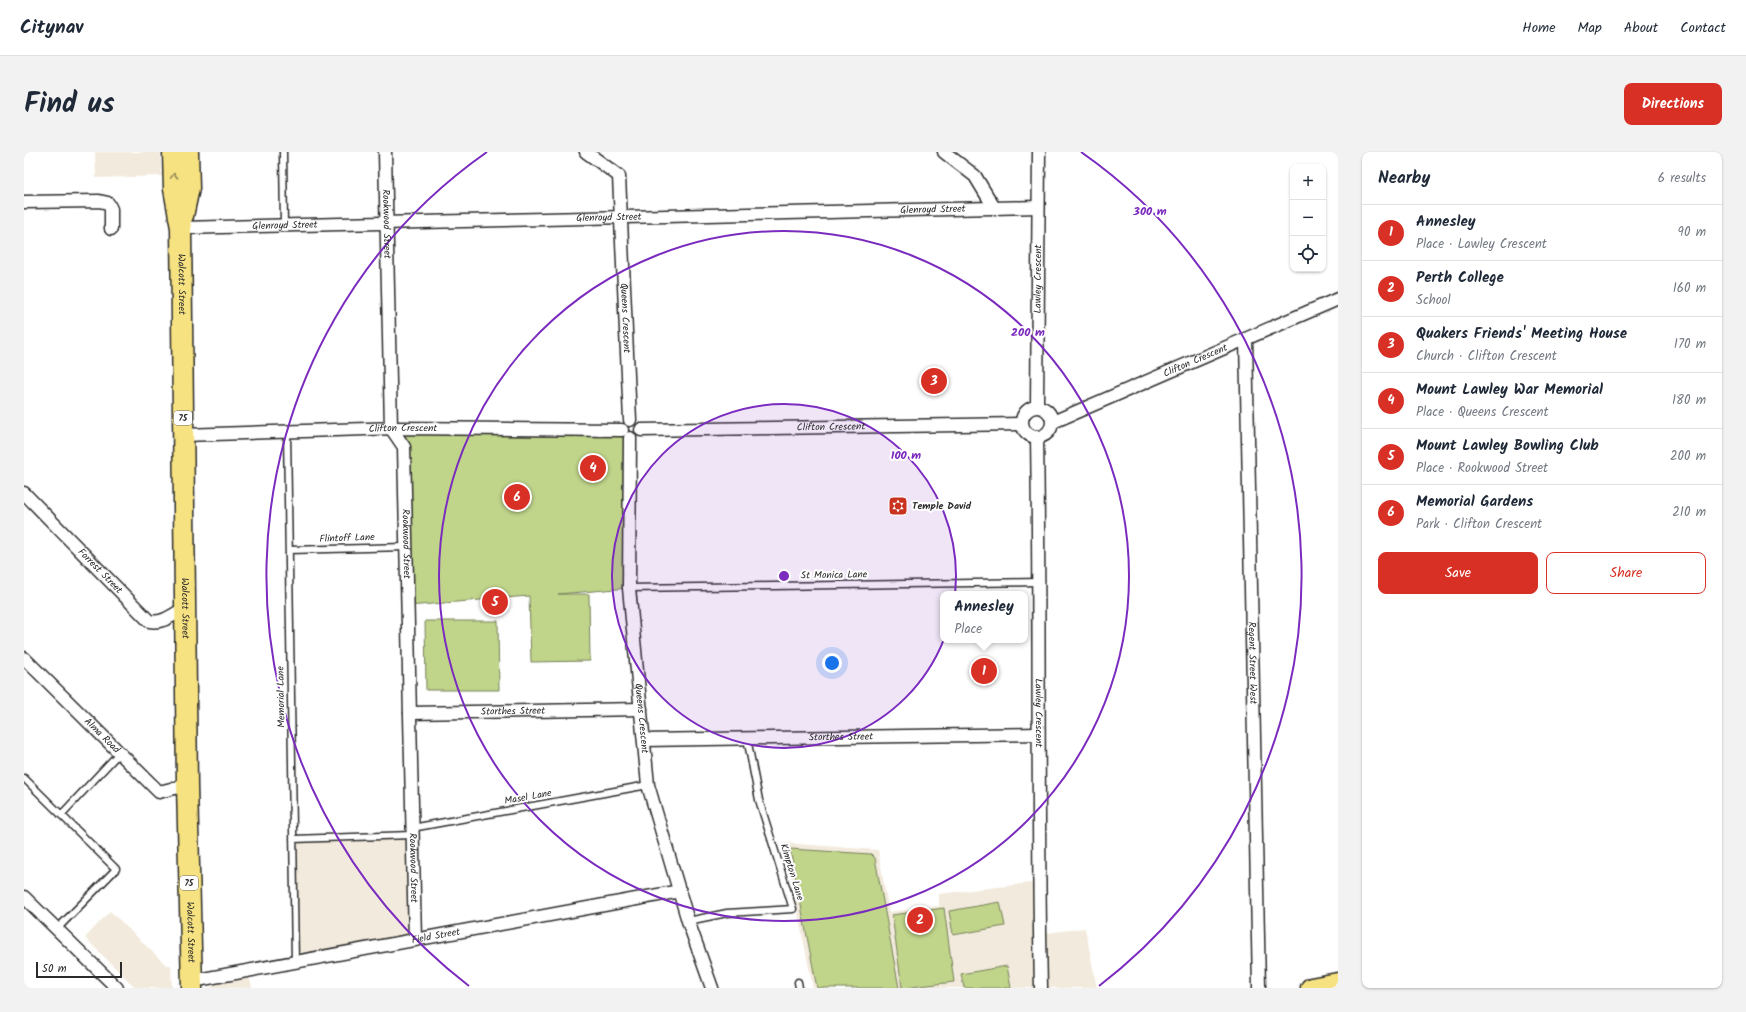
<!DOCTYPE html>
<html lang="en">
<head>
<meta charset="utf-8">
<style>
  :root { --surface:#fff; --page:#f2f2f3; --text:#1f2937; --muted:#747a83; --line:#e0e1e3; --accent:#d93025 }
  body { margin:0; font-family:Kalam,sans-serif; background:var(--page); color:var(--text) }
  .controls { position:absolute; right:12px; top:12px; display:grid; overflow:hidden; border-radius:8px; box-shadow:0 1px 3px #0004 }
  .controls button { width:36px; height:36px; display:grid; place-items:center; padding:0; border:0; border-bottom:1px solid var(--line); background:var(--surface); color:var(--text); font:20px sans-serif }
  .scale { position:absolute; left:12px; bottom:10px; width:86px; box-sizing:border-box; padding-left:4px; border:2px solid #2b2b2b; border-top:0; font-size:11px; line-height:14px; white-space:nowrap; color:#2b2b2b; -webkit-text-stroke:3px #fff; paint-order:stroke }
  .you { position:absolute; left:808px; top:511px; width:14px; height:14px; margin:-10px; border:3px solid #fff; border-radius:50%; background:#1a73e8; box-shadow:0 0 0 6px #1a73e833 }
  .badge { display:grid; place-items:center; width:26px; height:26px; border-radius:50%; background:var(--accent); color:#fff; font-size:13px; font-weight:700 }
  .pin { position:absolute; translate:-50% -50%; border:2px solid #fff; box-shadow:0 1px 4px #0006 }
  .popup { position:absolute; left:916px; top:439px; width:88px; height:52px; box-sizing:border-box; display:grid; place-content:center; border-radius:8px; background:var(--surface); filter:drop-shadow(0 1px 3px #0005); font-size:13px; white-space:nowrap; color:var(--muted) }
  .popup b { font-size:15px; color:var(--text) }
  .popup::after { content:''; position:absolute; left:50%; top:100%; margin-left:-8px; border:8px solid transparent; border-top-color:var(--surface) }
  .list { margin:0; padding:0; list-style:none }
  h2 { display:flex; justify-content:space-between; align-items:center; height:52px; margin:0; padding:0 16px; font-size:17px }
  h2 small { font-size:13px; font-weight:400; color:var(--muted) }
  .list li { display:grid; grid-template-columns:26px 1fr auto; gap:12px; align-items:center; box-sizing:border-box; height:56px; padding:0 16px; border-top:1px solid var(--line) }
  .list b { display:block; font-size:15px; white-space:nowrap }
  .list p { margin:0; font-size:13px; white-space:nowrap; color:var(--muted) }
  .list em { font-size:13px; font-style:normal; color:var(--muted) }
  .actions { display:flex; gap:8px; padding:12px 16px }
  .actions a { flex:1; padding:9px 0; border:1px solid var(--accent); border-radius:8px; text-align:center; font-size:14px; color:var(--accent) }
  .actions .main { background:var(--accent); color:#fff }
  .icon { flex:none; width:22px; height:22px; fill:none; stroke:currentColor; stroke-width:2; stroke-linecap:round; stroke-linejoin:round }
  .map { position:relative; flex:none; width:1314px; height:836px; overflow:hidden; border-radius:8px }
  header { display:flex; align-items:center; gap:24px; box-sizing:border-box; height:56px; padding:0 20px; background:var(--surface); border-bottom:1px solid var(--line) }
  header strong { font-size:19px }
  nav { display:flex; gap:22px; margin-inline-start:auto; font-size:14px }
  .intro { display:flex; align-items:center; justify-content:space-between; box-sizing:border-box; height:96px; padding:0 24px }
  h1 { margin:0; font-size:28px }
  .button { padding:10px 18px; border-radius:8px; background:var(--accent); color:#fff; font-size:14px; font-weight:700 }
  main { display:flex; gap:24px; padding:0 24px }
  aside { flex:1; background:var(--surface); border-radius:8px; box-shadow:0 1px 3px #0004 }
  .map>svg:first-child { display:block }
  .built { fill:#f2eadc }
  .green { fill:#c0d48a; stroke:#76805a }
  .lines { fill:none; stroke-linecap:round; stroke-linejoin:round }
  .service-casing { stroke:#2b2b2b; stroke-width:9 }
  .minor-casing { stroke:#2b2b2b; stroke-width:15 }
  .primary-casing { stroke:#2b2b2b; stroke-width:23 }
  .service { stroke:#fff; stroke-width:6 }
  .minor { stroke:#fff; stroke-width:12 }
  .primary { stroke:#f6e281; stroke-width:20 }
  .oneway { stroke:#908656 }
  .ring { fill:none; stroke:#7b2cbf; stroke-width:2 }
  .labels { text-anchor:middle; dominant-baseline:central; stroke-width:4; stroke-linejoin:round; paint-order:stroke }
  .shield { fill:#fff; stroke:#6b6b6b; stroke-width:1 }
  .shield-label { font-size:9px; font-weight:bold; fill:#2b2b2b }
  .street-label { font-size:10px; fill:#2b2b2b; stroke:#fff }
  .poi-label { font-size:10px; font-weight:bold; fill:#2b2b2b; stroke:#fff; text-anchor:start }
  .centre { fill:#7b2cbf; stroke:#fff; stroke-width:2 }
  .ring-label { font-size:12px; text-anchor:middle; font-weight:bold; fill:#7b2cbf; stroke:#fff; stroke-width:4; stroke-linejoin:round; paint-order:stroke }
</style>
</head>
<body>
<header>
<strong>Citynav</strong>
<nav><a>Home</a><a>Map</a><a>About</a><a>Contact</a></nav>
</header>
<div class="intro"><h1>Find us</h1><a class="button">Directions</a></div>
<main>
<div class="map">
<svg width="1314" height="836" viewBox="0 0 1314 836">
  <rect width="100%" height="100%" fill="#fff"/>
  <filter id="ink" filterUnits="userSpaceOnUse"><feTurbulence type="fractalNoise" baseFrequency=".025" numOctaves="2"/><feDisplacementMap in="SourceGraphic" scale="8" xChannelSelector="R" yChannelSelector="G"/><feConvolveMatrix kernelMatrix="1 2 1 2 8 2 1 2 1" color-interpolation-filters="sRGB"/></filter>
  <g filter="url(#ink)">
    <path class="built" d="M71,0H136L138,24L72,26Z
      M388,683L391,788L271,810L269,687Z
      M760,691L854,698L865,760L915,754V742L1015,730L1016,782L1061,776L1073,836H789Z
      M86,759L142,813H147L148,836H112L61,786Z
      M225,823L228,836H185L196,829Z"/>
    <path class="green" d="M374,276L605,277V436L534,442H565L566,509L507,510L505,444L384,454Z
      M401,469H474L475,538H402Z
      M766,697L847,702L851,706L875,836H793Z
      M976,750L981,774L929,783L925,759Z
      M920,756L930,830L878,836L868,763Z
      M983,814L987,836H940L937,822Z"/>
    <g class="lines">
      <defs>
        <path id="service" d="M259,0L260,74
          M263,280L271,810
          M265,398L382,395
          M605,436L1015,430
          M0,626L92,717L33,777
          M37,663L95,601
          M388,676L624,633
          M269,687L388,683
          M664,769L703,761L769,757L735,648L723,586
          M774,830L775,836"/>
        <g id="minor">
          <path id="s1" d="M361,0L367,276L380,295L391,788"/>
          <path id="s2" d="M562,0L595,24L606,268"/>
          <path d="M920,0L951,24L971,57"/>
          <path d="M0,50L75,49L84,51L87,57V77"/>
          <path id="s3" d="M157,76L1013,55"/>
          <path id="s4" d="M1222,187L1235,836"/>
          <path id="s5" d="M1013,254L1015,0"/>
          <circle cx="1013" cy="270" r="15"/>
          <path id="s6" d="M1029,270L1314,147"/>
          <path id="s7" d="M617,278L997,272"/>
          <path id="s8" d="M159,283L374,276L598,278"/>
          <path id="s9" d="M1013,285C1016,469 1013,652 1017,836"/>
          <path id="s10" d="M606,286L605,436L624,633L664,769L688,836"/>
          <path id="s11" d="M0,341L125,469C139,472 150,462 161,456"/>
          <path id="s12" d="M0,506L135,640L163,633"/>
          <path id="s13" d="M386,561L617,557"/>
          <path id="s14" d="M620,588L1014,582"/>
          <path d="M0,745L93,836"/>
          <path id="s15" d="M168,829L656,739"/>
        </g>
        <g id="primary">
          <path id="s16" d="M149,0L150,37L157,76L163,633L168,836"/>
          <path d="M159,64L165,36L164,0"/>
          <path d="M1287,836L1314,831"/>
        </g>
      </defs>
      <use href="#service" class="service-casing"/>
      <use href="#minor" class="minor-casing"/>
      <use href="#primary" class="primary-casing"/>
      <use href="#service" class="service"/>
      <use href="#minor" class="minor"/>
      <use href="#primary" class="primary"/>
    </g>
    <defs><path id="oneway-chevron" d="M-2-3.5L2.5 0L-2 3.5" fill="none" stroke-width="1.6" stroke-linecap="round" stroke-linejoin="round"/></defs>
    <use class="oneway" href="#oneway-chevron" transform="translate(150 24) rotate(-92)"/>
  </g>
  <circle cx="760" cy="424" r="172" fill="#7b2cbf" fill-opacity=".12"/>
  <g class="ring">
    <circle cx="760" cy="424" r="172"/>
    <circle cx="760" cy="424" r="345"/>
    <path d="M445 834A517 517 0 0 1 463 0M1057 0A517 517 0 0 1 1075 834"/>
  </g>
  <defs>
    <symbol id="synagogue-square" viewBox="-11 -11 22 22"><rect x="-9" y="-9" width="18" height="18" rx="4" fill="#c8321e" stroke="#fff"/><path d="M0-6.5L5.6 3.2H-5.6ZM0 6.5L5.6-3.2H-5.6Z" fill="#fff"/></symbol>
  </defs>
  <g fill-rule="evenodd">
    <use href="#synagogue-square" x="863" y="343" width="22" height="22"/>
  </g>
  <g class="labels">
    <g class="shield">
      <rect x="150" y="259" width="18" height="14" rx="3"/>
      <rect x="156" y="724" width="18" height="14" rx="3"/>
    </g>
    <g class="shield-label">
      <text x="159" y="266">75</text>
      <text x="165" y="731">75</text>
    </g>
    <g class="street-label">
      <text stroke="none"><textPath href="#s3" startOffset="752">Glenroyd Street</textPath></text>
      <text stroke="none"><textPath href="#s3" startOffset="428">Glenroyd Street</textPath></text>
      <text stroke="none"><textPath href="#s1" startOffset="72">Rookwood Street</textPath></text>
      <text stroke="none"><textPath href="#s3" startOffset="104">Glenroyd Street</textPath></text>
      <text stroke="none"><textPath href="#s5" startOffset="127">Lawley Crescent</textPath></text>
      <text stroke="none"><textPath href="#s16" startOffset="133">Walcott Street</textPath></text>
      <text stroke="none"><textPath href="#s2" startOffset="183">Queens Crescent</textPath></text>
      <text stroke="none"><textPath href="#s6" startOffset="155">Clifton Crescent</textPath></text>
      <text stroke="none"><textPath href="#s7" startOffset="190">Clifton Crescent</textPath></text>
      <text stroke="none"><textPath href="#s8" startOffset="220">Clifton Crescent</textPath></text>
      <text transform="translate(323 386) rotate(-2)">Flintoff Lane</text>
      <text stroke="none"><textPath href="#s1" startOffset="396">Rookwood Street</textPath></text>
      <text stroke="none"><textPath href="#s11" startOffset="109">Forrest Street</textPath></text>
      <text transform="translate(810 423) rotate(-1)">St Monica Lane</text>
      <text stroke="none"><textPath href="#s16" startOffset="457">Walcott Street</textPath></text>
      <text stroke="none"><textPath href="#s4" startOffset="324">Regent Street West</textPath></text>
      <text transform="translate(257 545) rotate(-91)">Memorial Lane</text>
      <text stroke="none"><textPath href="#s13" startOffset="103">Storthes Street</textPath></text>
      <text stroke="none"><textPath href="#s9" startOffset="276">Lawley Crescent</textPath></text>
      <text stroke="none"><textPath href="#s10" startOffset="281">Queens Crescent</textPath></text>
      <text stroke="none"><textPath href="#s12" startOffset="110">Alma Road</textPath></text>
      <text stroke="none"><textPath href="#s14" startOffset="197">Storthes Street</textPath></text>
      <text transform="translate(504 645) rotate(-10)">Masel Lane</text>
      <text stroke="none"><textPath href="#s1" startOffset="720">Rookwood Street</textPath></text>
      <text transform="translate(768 720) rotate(73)">Kimpton Lane</text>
      <text stroke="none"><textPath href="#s16" startOffset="781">Walcott Street</textPath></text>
      <text stroke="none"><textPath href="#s15" startOffset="248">Field Street</textPath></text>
    </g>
    <g class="poi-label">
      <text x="888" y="354">Temple David</text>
    </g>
  </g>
  <circle cx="760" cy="424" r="6" class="centre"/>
  <g class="ring-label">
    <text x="1126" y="63">300 m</text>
    <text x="1004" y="184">200 m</text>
    <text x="882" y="307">100 m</text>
  </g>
</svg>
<div class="controls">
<button>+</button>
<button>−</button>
<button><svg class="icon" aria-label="locate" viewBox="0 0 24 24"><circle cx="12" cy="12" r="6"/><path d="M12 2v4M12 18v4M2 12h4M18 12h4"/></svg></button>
</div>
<div class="scale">50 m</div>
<div class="you"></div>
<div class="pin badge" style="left:960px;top:519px">1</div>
<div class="popup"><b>Annesley</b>Place</div>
<div class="pin badge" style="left:896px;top:768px">2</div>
<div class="pin badge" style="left:910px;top:229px">3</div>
<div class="pin badge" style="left:569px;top:316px">4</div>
<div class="pin badge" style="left:471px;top:450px">5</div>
<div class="pin badge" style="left:493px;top:345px">6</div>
</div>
<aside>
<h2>Nearby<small>6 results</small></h2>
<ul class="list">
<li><span class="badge">1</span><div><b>Annesley</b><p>Place · Lawley Crescent</p></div><em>90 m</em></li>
<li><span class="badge">2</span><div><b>Perth College</b><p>School</p></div><em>160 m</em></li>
<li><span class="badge">3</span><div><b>Quakers Friends' Meeting House</b><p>Church · Clifton Crescent</p></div><em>170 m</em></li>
<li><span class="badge">4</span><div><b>Mount Lawley War Memorial</b><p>Place · Queens Crescent</p></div><em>180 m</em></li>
<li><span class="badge">5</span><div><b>Mount Lawley Bowling Club</b><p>Place · Rookwood Street</p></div><em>200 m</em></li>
<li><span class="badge">6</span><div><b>Memorial Gardens</b><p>Park · Clifton Crescent</p></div><em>210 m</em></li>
</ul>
<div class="actions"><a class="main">Save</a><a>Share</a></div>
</aside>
</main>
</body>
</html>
